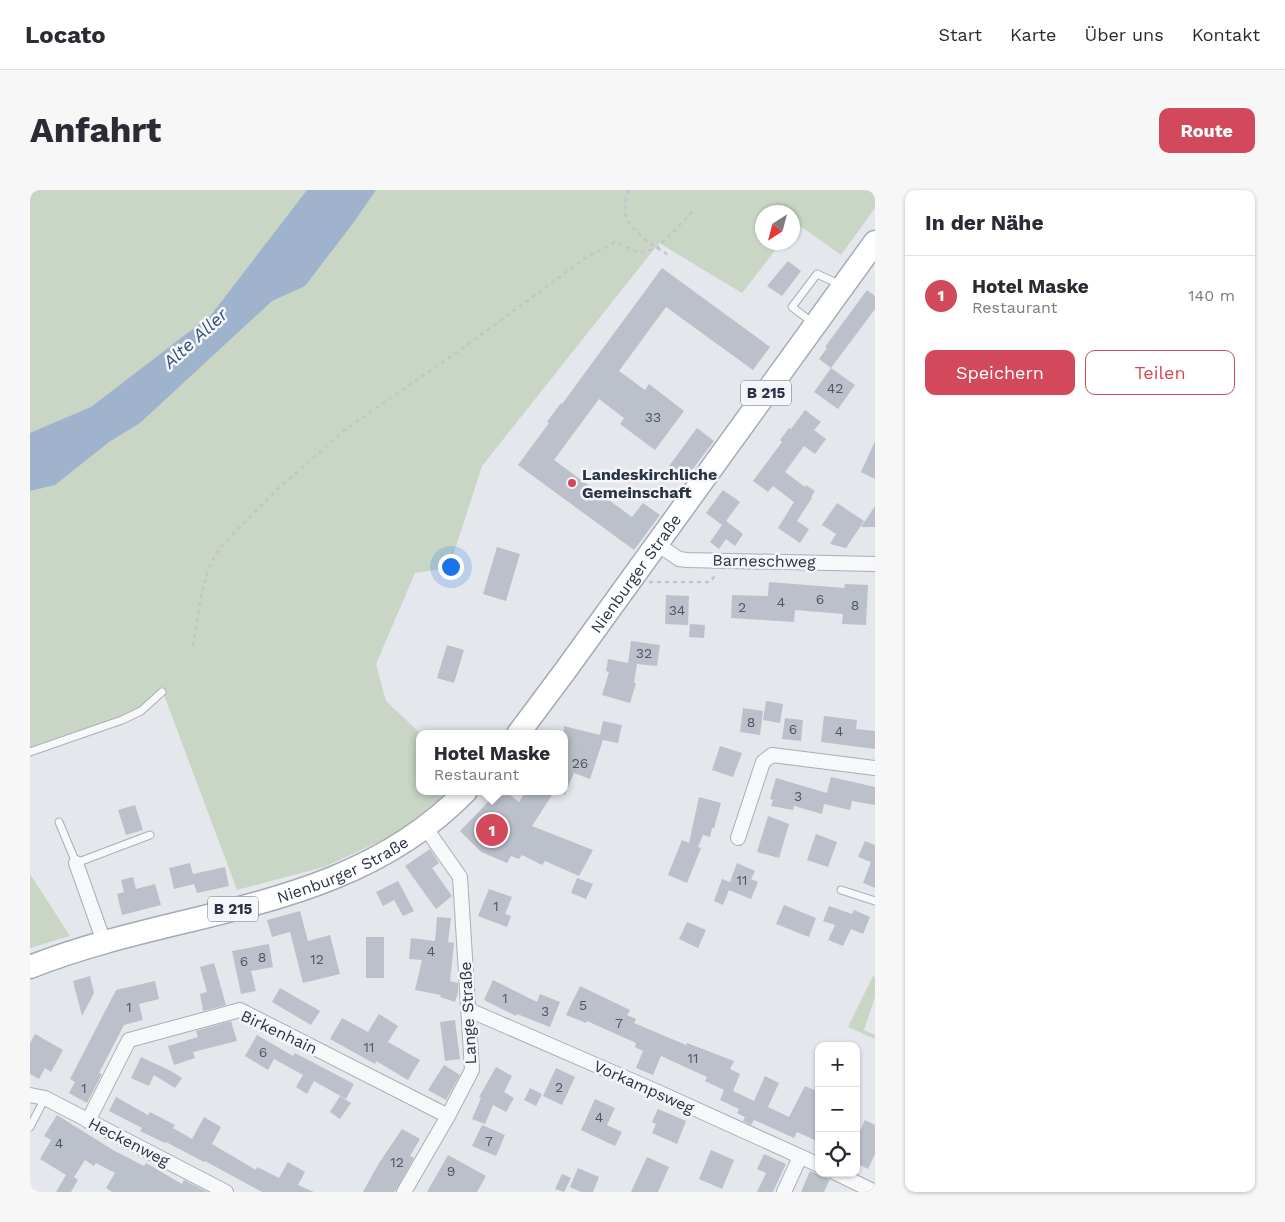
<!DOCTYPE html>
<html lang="de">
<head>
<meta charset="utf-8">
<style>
  :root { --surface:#fff; --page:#f7f7f7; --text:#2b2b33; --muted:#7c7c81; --line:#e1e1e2; --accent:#d1495b }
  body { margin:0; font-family:"Work Sans",sans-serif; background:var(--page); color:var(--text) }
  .controls { position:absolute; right:15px; bottom:15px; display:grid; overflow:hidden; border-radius:10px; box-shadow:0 1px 4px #0004 }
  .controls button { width:45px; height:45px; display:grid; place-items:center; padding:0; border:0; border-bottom:1px solid var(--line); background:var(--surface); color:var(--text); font:25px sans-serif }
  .compass { position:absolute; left:725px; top:15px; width:45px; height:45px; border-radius:50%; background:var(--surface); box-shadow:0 1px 4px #0004; rotate:216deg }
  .you { position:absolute; left:420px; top:376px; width:18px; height:18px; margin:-12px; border:4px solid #fff; border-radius:50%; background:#1a73e8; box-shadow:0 0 0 8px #1a73e833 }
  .badge { display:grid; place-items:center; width:32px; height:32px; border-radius:50%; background:var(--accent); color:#fff; font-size:16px; font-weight:700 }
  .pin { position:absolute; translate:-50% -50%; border:2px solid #fff; box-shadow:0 1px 5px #0006 }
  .popup { position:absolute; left:386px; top:540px; width:152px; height:65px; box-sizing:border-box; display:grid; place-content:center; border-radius:10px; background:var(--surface); filter:drop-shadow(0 1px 4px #0005); font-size:16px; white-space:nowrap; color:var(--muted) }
  .popup b { font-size:19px; color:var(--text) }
  .popup::after { content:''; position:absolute; left:50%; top:100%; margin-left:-10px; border:10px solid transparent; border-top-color:var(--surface) }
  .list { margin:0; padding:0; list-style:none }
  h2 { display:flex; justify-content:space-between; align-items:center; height:65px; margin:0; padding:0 20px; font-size:21px }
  h2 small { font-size:16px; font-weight:400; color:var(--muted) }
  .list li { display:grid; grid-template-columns:32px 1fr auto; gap:15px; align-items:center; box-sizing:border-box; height:80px; padding:0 20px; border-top:1px solid var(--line) }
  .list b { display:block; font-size:19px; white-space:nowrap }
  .list p { margin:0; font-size:16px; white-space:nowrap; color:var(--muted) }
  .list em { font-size:16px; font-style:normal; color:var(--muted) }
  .actions { display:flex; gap:10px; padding:15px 20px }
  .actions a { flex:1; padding:11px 0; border:1px solid var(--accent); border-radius:10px; text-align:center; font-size:18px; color:var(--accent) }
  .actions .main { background:var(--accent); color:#fff }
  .icon { flex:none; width:28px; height:28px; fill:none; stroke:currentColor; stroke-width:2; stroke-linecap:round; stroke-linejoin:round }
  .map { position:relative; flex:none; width:845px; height:1002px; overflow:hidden; border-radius:10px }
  header { display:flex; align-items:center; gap:30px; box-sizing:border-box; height:70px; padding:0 25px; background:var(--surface); border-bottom:1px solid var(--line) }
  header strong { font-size:24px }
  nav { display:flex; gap:28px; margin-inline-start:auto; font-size:18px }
  .intro { display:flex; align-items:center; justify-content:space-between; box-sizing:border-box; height:120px; padding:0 30px }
  h1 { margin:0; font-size:35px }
  .button { padding:12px 22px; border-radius:10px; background:var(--accent); color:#fff; font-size:18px; font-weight:700 }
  main { display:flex; gap:30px; padding:0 30px }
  aside { flex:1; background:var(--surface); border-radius:10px; box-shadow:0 1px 4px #0004 }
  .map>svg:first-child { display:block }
  .green { fill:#c9d6c5 }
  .water { fill:#9fb4cc }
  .building { fill:#bbc0ca }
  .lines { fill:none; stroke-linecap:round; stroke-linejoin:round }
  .service-casing { stroke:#a9aeb7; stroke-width:9 }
  .minor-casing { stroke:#a9aeb7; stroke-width:16 }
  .primary-casing { stroke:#a3abb8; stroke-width:25 }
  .path { stroke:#c2c5cb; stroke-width:2.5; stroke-dasharray:4 4; stroke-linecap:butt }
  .service { stroke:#f7f8fa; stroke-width:7 }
  .minor { stroke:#f7f8fa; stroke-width:14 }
  .primary { stroke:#fff; stroke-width:22 }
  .poi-dot { fill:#d1495b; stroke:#f4f6f9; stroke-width:2 }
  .labels { text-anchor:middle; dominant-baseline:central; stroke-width:5; stroke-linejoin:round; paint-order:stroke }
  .number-label { font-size:14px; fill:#4f5766 }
  .shield { fill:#f4f6f9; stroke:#676e7b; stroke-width:1 }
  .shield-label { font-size:15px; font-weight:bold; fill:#2b3445 }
  .poi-label { font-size:16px; font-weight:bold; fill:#2b3445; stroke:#f4f6f9; text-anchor:start }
  .street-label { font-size:16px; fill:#2b3445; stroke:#f4f6f9 }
  .water-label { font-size:18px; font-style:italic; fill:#34527a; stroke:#f4f6f9 }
</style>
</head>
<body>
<header>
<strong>Locato</strong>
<nav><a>Start</a><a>Karte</a><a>Über uns</a><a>Kontakt</a></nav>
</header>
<div class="intro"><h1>Anfahrt</h1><a class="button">Route</a></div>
<main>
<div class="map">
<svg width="845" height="1002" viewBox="0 0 845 1002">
  <rect width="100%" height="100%" fill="#e4e7ec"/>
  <path class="green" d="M0,0H845V18L811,65L766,33L763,37L762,22H732V52L751,53L712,103L629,53L452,276L419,378L385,383L346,474L356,511L391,544H390V601H420L366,644L294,677L207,700L131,497L112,521L0,563Z
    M0,684L40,746L0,758Z
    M843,786L845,787V807L834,840L845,845V849L818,837Z"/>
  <path class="water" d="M277,0H346L324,32L275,96L242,111L110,233L79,252L25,295L0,301V243L61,217L181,125Z"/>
  <path class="building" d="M758,71L771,81L752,106L737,96Z
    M632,78L740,157L723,180L636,117L589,181L615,200L619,194L654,221L625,260L590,234L594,228L569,209L524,270L602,327L613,313L630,325L604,360L488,275L519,233L517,232L531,213L532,214Z
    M837,100L845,106V119L801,178L789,169L797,158L795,157Z
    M801,178L825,195L808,219L784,202Z
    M775,220L791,232L784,240L796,249L785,264L774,256L755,282L775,297L776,295L785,301L781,307L782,308L767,331L779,339L770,353L748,338L764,312L743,296L738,302L723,291L752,252L750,250L759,238L761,239Z
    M667,238L684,251L656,288L639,276Z
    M845,251V289L831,282Z
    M693,300L710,312L696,331L713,344L705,356L696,349L689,359L680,352L692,335L676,323Z
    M807,313L834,331L816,358L800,354L806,344L792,335Z
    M845,316V337H831Z
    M467,357L490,364L476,411L453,404Z
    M739,392L814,398L815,394L838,395L836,435L812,434L813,424L765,420L764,432L701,428L702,405L738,406Z
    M636,405L659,406L658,435L635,434Z
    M660,434L675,435L674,448L659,447Z
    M601,451L630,455L627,476L607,474L604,493H606L600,513L572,505L579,482L576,481L578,469L598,473Z
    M417,455L434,460L424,493L407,488Z
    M736,511L753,514L750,533L733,530Z
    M713,518L733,521L730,545L710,542Z
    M794,526L827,530L826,539L845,541V559L791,552Z
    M755,528L773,530L771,551L752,549Z
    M573,531L592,535L588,553L573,550L560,589L544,583L534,606V536L570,545Z
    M690,556L712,563L703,587L682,580Z
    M801,587L845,597V615L822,611L820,620L794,614L792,624L764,616L763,620L741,616L743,610L740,609L746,588L797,603Z
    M452,601H475L489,612L496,601H516L522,605L502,636L563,660L549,686L515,671L512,675L492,665L489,669L481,666L477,673L451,662L430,641L462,608Z
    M669,607L691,613L684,638H682L680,647L673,645L668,657L671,658L657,693L638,685L652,650L659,653Z
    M105,615L113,640L96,645L88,620Z
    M738,626L759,634L749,668L727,662Z
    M786,644L807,652L798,677L777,670Z
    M835,651L845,655V698L833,693L841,672L828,667Z
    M400,659L409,673L402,678L422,706L406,719L375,676Z
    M160,673L163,684L195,677L199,696L167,703L164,694L144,699L139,678Z
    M707,673L725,681L721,689L728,692L721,709L699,700L693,715L684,711L692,689L700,692Z
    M103,687L106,699L125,694L131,715L92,725L87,704L94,702L91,690Z
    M547,688L563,694L556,709L541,703Z
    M368,691L384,721L373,726L364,710L353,716L346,702Z
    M459,699L482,707L475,724L481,726L477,737L448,726Z
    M754,715L786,728L779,747L746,734Z
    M799,716L822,724L824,720L840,727L833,744L821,739L813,756L798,750L805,735L793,731Z
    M270,721L278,751L300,745L310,784L273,793L260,742L242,747L237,730Z
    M407,727L421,728L418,752L424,753L420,791L428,793V802L425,812L410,807L411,805L385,800L392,770L379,769L381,748L405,751Z
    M657,732L676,740L668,758L649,749Z
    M336,747H354V788H336Z
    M239,754L243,777L221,781L226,801L211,804L202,761Z
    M184,773L196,815L173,821L170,804L177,802L170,777Z
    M60,786L64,803L52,826L43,791Z
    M463,790L507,812L510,804L530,812L520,837L487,824L486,826L454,810Z
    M125,791L129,809L109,814L113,830L94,835L69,883L72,884L57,913L39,903L45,892L40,889L86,800Z
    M550,796L600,820L597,825L606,829L604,833L656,855L657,853L704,871L700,879L710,884L703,901L724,911L735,886L749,893L738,917L759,927L775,896L789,902V952L767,942L764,948L731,933L724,930L721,935L713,931L715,927L707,923L709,919L690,910L694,900L675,891L677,887L631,866L623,885L606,878L613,861L605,857L606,853L557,831L556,833L536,825Z
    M250,798L290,821L281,835L242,812Z
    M349,824L368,836L358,852L390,870L378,890L346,871L345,874L300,849L312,828L338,842Z
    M425,830L430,869L415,871L410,832Z
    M201,831L207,851L163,862L165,868L144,875L138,856L168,847L166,841Z
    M5,844L33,860L21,882L15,878L9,889L0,884V853Z
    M227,845L263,866L265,863L324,894L316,909L284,891L277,904L266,897L273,885L244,869L238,880L215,866Z
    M111,867L141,881L152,888L145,898L124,885L119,896L101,888Z
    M414,875L430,885L416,910L398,900Z
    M466,877L482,886L474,902L484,908L476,922L463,915L455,934L442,929L451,908L449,907Z
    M526,878L545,887L532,915L513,906Z
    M500,898L512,904L506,916L494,910Z
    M310,906L321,913L310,929L300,922Z
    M86,907L118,925L120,922L145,935L143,938L162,949L174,927L191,937L182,954L226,980L227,977L249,988L258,972L275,982L268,995L284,1002H232L175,971L174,972L136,952L135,953L110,941L112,938L79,921Z
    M565,909L585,918L577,935L592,942L585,956L551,940Z
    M628,919L656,931L647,954L622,943L626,934L622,932Z
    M27,925L83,960L114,976L116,973L152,994L154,990L177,1002H82L76,998L85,983L66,973L64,976L55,970L44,987L48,990L41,1002H26L36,985L10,969L21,950L14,946Z
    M835,930L845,935V964L838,979L826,973V949Z
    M452,935L475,945L466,966L442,956Z
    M372,939L390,949L380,966L384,968L366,1000L364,1002H333L349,973Z
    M681,960L704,970L692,999L669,989Z
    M734,964L756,974L743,1002H727L736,983L727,979Z
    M418,965L456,986L447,1002H397Z
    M617,967L639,977L628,1002H601Z
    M548,978L569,987L563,1002H551L540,997Z
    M780,981L800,989L794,1002H771Z
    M532,984L541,988L534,1002L525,999Z"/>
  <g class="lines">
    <defs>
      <path id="service" d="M783,133L762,117L787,84L811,95
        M0,562L92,530L111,521L132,502
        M29,632L46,673L120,645
        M811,700L845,711
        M0,937L15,908"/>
      <path id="minor" d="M627,354L649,369L657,370L845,374
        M708,648L733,572L742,565L845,578
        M46,673L74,752
        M439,820L628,902L789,975
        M0,905L15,908L196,1002
        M58,931L99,850L210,820L418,926
        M806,983L845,1002
        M374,1002L418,926L442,880L430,687L395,637
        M754,1002L770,967"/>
      <g id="primary">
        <path id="s1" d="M488,544L535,481L845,52"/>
        <path id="s2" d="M0,777C148,718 318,723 436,601"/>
      </g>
    </defs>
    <use href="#service" class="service-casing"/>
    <use href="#minor" class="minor-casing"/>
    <use href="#primary" class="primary-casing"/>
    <path class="path" d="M599,0C596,7 593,19 596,27C604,44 624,56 640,66
      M619,392H680L687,383
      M163,456L171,406L178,380L186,363L195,352L249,298L316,239L437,155L557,67L585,52L610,63L627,58L667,17"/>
    <use href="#service" class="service"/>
    <use href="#minor" class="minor"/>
    <use href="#primary" class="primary"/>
  </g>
  <circle class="poi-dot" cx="542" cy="293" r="5"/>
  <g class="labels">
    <g class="number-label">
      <text x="805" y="198">42</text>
      <text x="623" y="227">33</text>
      <text x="790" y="409">6</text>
      <text x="751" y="412">4</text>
      <text x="825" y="415">8</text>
      <text x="712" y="417">2</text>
      <text x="647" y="420">34</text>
      <text x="614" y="463">32</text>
      <text x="721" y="532">8</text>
      <text x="763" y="539">6</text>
      <text x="809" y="541">4</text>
      <text x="550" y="573">26</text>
      <text x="768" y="606">3</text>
      <text x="712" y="690">11</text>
      <text x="466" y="716">1</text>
      <text x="401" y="761">4</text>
      <text x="232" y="767">8</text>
      <text x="287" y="769">12</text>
      <text x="214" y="771">6</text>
      <text x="475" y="808">1</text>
      <text x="553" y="815">5</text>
      <text x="99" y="817">1</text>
      <text x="515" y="821">3</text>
      <text x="589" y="833">7</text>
      <text x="339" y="857">11</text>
      <text x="233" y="862">6</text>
      <text x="663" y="868">11</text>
      <text x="529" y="897">2</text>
      <text x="54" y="898">1</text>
      <text x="569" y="927">4</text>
      <text x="459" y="951">7</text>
      <text x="29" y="953">4</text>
      <text x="367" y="972">12</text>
      <text x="421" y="981">9</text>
    </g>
    <g class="shield">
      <rect x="711" y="190.5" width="50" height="25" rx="4"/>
      <rect x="178" y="706.5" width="50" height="25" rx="4"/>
    </g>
    <g class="shield-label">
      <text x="736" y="203">B 215</text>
      <text x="203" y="719">B 215</text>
    </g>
    <g class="poi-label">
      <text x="552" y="284">Landeskirchliche<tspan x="552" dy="18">Gemeinschaft</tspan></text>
    </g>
    <g class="street-label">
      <text transform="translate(734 371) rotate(1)">Barneschweg</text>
      <text stroke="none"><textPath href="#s1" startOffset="199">Nienburger Straße</textPath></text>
      <text stroke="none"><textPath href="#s2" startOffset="328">Nienburger Straße</textPath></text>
      <text transform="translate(438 823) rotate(-93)">Lange Straße</text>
      <text transform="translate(249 842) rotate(25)">Birkenhain</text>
      <text transform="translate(614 897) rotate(24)">Vorkampsweg</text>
      <text transform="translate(99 952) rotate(27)">Heckenweg</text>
    </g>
    <g class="water-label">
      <text transform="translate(165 148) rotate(-42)">Alte Aller</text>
    </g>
  </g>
</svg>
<div class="controls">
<button>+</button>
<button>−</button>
<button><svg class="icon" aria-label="locate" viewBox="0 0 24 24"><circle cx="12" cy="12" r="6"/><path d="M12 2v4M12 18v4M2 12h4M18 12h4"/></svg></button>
</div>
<svg class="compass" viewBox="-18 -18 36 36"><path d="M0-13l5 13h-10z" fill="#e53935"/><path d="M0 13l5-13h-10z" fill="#7c7c81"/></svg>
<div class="you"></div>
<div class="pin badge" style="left:462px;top:640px">1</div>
<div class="popup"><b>Hotel Maske</b>Restaurant</div>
</div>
<aside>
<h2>In der Nähe<small></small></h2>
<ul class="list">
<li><span class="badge">1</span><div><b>Hotel Maske</b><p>Restaurant</p></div><em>140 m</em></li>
</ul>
<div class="actions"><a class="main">Speichern</a><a>Teilen</a></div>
</aside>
</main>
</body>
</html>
